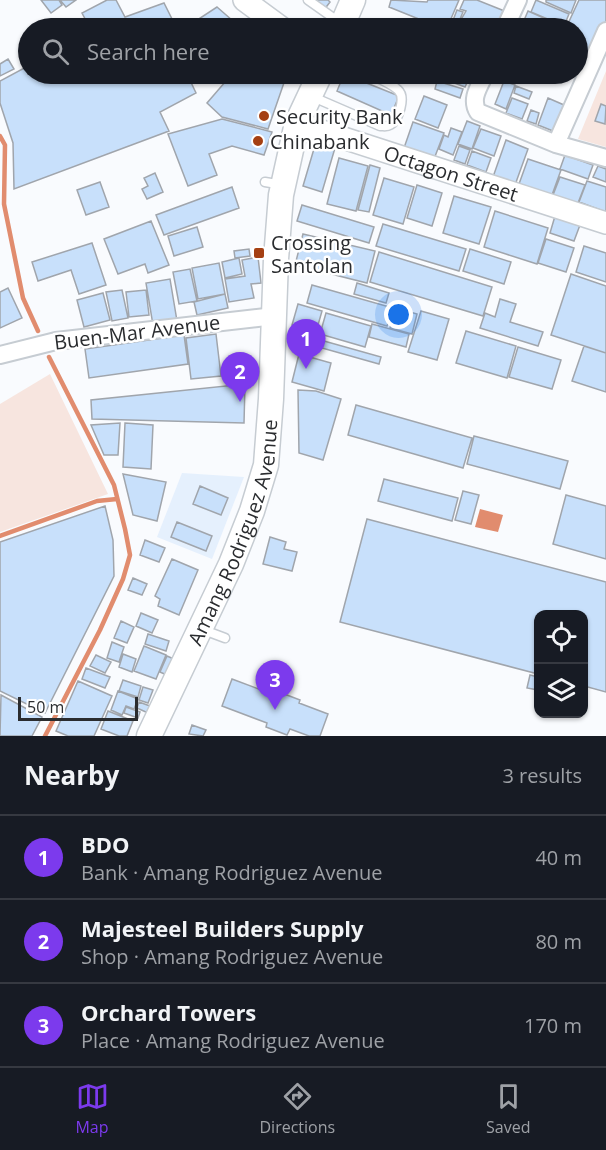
<!DOCTYPE html>
<html lang="en">
<head>
<meta charset="utf-8">
<style>
  :root { --surface:#171b24; --page:#242831; --text:#f1f3f6; --muted:#9ea1a6; --line:#363941; --accent:#7c3aed }
  body { margin:0; font-family:"Open Sans",sans-serif; background:var(--page); color:var(--text) }
  .controls { position:absolute; right:18px; bottom:18px; display:grid; overflow:hidden; border-radius:12px; box-shadow:0 2px 4px #0004 }
  .controls button { width:54px; height:54px; display:grid; place-items:center; padding:0; border:0; border-bottom:2px solid var(--line); background:var(--surface); color:var(--text); font:30px sans-serif }
  .scale { position:absolute; left:18px; bottom:15px; width:120px; box-sizing:border-box; padding-left:6px; border:3px solid #2a2c2f; border-top:0; font-size:16px; line-height:21px; white-space:nowrap; color:#2a2c2f; -webkit-text-stroke:4px #fff; paint-order:stroke }
  .you { position:absolute; left:399px; top:315px; width:21px; height:21px; margin:-15px; border:4px solid #fff; border-radius:50%; background:#1a73e8; box-shadow:0 0 0 9px #1a73e833 }
  .badge { display:grid; place-items:center; width:39px; height:39px; border-radius:50%; background:var(--accent); color:#fff; font-size:20px; font-weight:700 }
  .pin { position:absolute; translate:-50% -50px; filter:drop-shadow(0 2px 3px #0008) }
  .pin::after { content:''; position:absolute; top:32px; width:21px; height:18px; background:inherit; clip-path:polygon(0 0,100% 0,50% 100%) }
  .list { margin:0; padding:0; list-style:none }
  h2 { display:flex; justify-content:space-between; align-items:center; height:78px; margin:0; padding:0 24px; font-size:26px }
  h2 small { font-size:20px; font-weight:400; color:var(--muted) }
  .list li { display:grid; grid-template-columns:39px 1fr auto; gap:18px; align-items:center; box-sizing:border-box; height:84px; padding:0 24px; border-top:2px solid var(--line) }
  .list b { display:block; font-size:22px; white-space:nowrap }
  .list p { margin:0; font-size:20px; white-space:nowrap; color:var(--muted) }
  .list em { font-size:20px; font-style:normal; color:var(--muted) }
  .icon { flex:none; width:33px; height:33px; fill:none; stroke:currentColor; stroke-width:2; stroke-linecap:round; stroke-linejoin:round }
  .map { position:relative; flex:none; width:606px; height:736px; overflow:hidden }
  .search { position:absolute; background:var(--surface); box-shadow:0 2px 4px #0004; left:18px; right:18px; top:18px; height:66px; display:flex; align-items:center; gap:15px; box-sizing:border-box; padding:0 21px; border-radius:33px; color:var(--muted); font-size:22px }
  .sheet { height:330px; background:var(--surface) }
  nav { display:flex; justify-content:space-around; align-items:center; box-sizing:border-box; height:84px; border-top:2px solid var(--line); background:var(--surface); font-size:16px; color:var(--muted) }
  nav a { display:grid; justify-items:center; gap:3px }
  nav .on { color:var(--accent) }
  .map>svg:first-child { display:block }
  .built { fill:#e5f0fd }
  .green { fill:#f7e5df }
  .water { fill:#e18c6e }
  .lines { fill:none; stroke-linecap:round; stroke-linejoin:round }
  .stream { stroke:#e18c6e; stroke-width:4.5 }
  .building { fill:#c8e0fb; stroke:#a0a5ac; stroke-width:1.5 }
  .service-casing { stroke:#c6ccd2; stroke-width:11 }
  .minor-casing { stroke:#c6ccd2; stroke-width:20 }
  .tertiary-casing { stroke:#c6ccd2; stroke-width:24 }
  .secondary-casing { stroke:#c6ccd2; stroke-width:27 }
  .service { stroke:#fff; stroke-width:8 }
  .minor { stroke:#fff; stroke-width:16 }
  .tertiary { stroke:#fff; stroke-width:21 }
  .secondary { stroke:#fff; stroke-width:24 }
  .poi-dot { fill:#a54013; stroke:#fff; stroke-width:2 }
  .labels { text-anchor:middle; dominant-baseline:central; stroke-width:5; stroke-linejoin:round; paint-order:stroke }
  .poi-label { font-size:20px; fill:#2a2c2f; stroke:#fff; text-anchor:start }
  .street-label { font-size:20px; fill:#2a2c2f; stroke:#fff }
</style>
</head>
<body>
<div class="map">
<svg width="606" height="736" viewBox="0 0 606 736">
  <rect width="100%" height="100%" fill="#f9fbfe"/>
  <path class="built" d="M182,473L244,477L212,559L157,537Z"/>
  <path class="green" d="M606,71V147L578,139Z
    M50,374L108,494L0,532V404Z"/>
  <path class="water" d="M480,509L503,515L498,532L475,527Z"/>
  <g class="lines">
    <path class="stream" d="M0,136L5,145L4,204L23,298L38,331
      M0,536L97,501L117,499
      M45,736L100,630L123,579L130,555L125,529L114,485L49,357"/>
  </g>
  <path class="building" d="M41,0H59L62,5L51,13Z
    M60,0H76L66,7Z
    M107,0H116L125,17L164,3L176,27L174,28H90L82,13Z
    M312,0H328L330,2L324,10Z
    M391,0L427,2L428,0H459L447,28H441L389,7Z
    M464,0H477L507,12L501,28H469L471,22L462,18L466,11L460,9Z
    M536,0L569,14L564,26L531,12Z
    M546,0H576L571,13L546,2Z
    M579,0H606V24L590,58L578,52V28H566Z
    M217,7L241,28H191L188,26Z
    M457,10L463,12L460,19L470,23L468,28H450Z
    M528,11L564,27L563,28H530L522,25Z
    M385,21L404,28H382Z
    M578,57L590,62L585,76L577,74Z
    M8,59L14,69L0,76V64Z
    M28,66V74H187L196,93L160,112L169,131L14,189L13,143L0,103V81Z
    M232,74H287L268,129L222,117L207,103Z
    M344,74L399,96L391,115L337,91Z
    M403,74H424L421,80Z
    M436,74H471L465,87L436,76Z
    M437,81L463,89L460,98L435,89Z
    M504,81L515,85L506,109L495,104Z
    M516,86L532,92L529,99L514,93Z
    M424,96L447,105L438,128L415,119Z
    M512,98L528,104L522,119L506,113Z
    M548,98L564,105L553,131L538,125Z
    M601,104L606,106L605,124L595,121Z
    M531,110L539,113L536,124L527,121Z
    M222,119L272,132L264,155L232,146L209,154L217,175L188,186L168,134Z
    M467,121L480,126L472,149L458,144Z
    M413,122L444,133L434,159L404,148Z
    M451,128L462,132L453,155L439,149L444,135L448,137Z
    M481,129L501,136L494,156L473,148Z
    M506,140L528,149L515,185L493,177Z
    M316,142L335,148L322,192L303,186Z
    M459,146L470,150L465,164L454,160Z
    M472,151L491,158L486,172L467,165Z
    M565,155L593,165L588,179L560,169Z
    M339,158L368,166L356,211L327,204Z
    M528,159L561,170L552,195L519,184Z
    M370,165L380,168L369,212L358,210Z
    M598,166L606,169V182L593,177Z
    M155,173L163,192L147,199L142,189L148,186L144,178Z
    M560,177L585,185L578,203L553,195Z
    M384,178L414,187L403,224L373,215Z
    M587,181L606,187V212L579,202Z
    M100,182L109,207L86,215L77,190Z
    M417,185L442,193L432,226L407,218Z
    M232,187L239,208L164,235L156,215Z
    M454,196L491,207L479,244L443,233Z
    M302,205L374,227L369,243L297,221Z
    M495,211L548,228L537,264L484,247Z
    M555,216L580,225L574,241L550,233Z
    M151,221L169,265L148,273L145,264L118,274L104,239Z
    M383,224L466,249L459,271L376,246Z
    M197,227L203,247L174,256L168,236Z
    M303,234L375,251L367,283L295,265Z
    M546,239L574,248L566,272L538,263Z
    M92,243L106,285L79,294L71,270L38,281L32,262Z
    M584,246L606,253V282L576,272Z
    M249,249L250,256L235,258L234,251Z
    M470,249L511,262L504,284L463,271Z
    M379,252L492,287L483,316L370,282Z
    M258,257L261,283L251,284L254,298L229,302L225,279L245,276L242,260Z
    M239,258L242,274L225,278L222,262Z
    M219,263L225,294L198,299L192,268Z
    M190,269L197,301L179,304L173,272Z
    M571,274L606,286V353L551,335Z
    M170,279L177,321L153,325L146,283Z
    M357,283L389,293L386,303L354,294Z
    M312,285L393,308L387,326L307,303Z
    M8,288L22,318L0,328V292Z
    M122,290L128,318L112,321L106,292Z
    M146,290L149,315L129,317L126,292Z
    M103,293L110,320L84,327L77,300Z
    M225,294L228,308L197,315L194,302Z
    M500,299L516,304L510,322L543,332L538,346L480,328L485,313L495,317Z
    M298,304L322,311L316,332L292,325Z
    M396,308L417,314L412,334L390,328Z
    M421,311L449,319L437,360L408,352Z
    M326,313L371,326L365,347L320,334Z
    M372,324L409,334L406,347L369,337Z
    M466,331L516,346L507,378L456,363Z
    M216,334L221,376L191,379L186,338Z
    M184,335L188,364L89,378L85,349Z
    M324,341L381,357L379,364L322,348Z
    M584,346L606,353V392L572,381Z
    M518,347L561,360L552,389L509,377Z
    M299,354L331,363L324,391L292,382Z
    M245,384L244,423L92,419L91,400Z
    M298,390L316,391L341,399L323,460L299,453Z
    M356,405L472,438L463,468L348,435Z
    M120,423L118,455H104L91,425Z
    M125,423L153,425L151,469L123,467Z
    M474,436L568,461L560,489L467,464Z
    M123,474L166,482L157,521L133,515Z
    M384,479L458,498L452,521L378,501Z
    M200,486L228,498L221,515L193,504Z
    M463,491L479,495L471,524L455,520Z
    M566,495L606,506V559L553,544Z
    M105,506L113,540L114,576L45,713L0,691V542Z
    M367,519L606,582V692L584,686V614H538V674L340,622Z
    M177,522L212,536L206,551L171,537Z
    M270,537L286,542L284,549L297,552L292,571L263,564Z
    M145,540L165,548L159,562L140,555Z
    M172,559L198,570L179,615L158,606L160,599L155,596Z
    M133,578L147,584L142,595L128,590Z
    M141,613L158,620L152,633L136,626Z
    M121,621L134,627L127,643L114,638Z
    M148,634L169,641L166,651L145,644Z
    M112,642L124,647L119,662L107,658Z
    M144,646L166,655L156,679L134,671Z
    M123,654L136,659L132,672L119,667Z
    M96,655L111,662L105,673L90,666Z
    M167,656L176,660L169,676L160,672Z
    M86,668L110,677L105,688L82,679Z
    M530,675L538,677V690L527,688Z
    M232,679L277,696L279,692L300,700L299,703L328,714L320,736H309L290,729L287,735L266,727L267,723L222,706Z
    M123,680L141,686L138,697L119,691Z
    M78,681L112,696L94,736H68L56,731Z
    M143,687L153,690L148,703L139,700Z
    M118,691L138,699L134,709L126,706L122,715L111,710Z
    M1,695L42,717L32,736H0Z
    M139,702L150,706L148,713L137,708Z
    M126,707L140,712L138,718L124,713Z
    M108,711L133,721L127,736H119L101,729Z
    M192,725L206,730L203,736L189,734Z"/>
  <g class="lines">
    <defs>
      <path id="service" d="M308,0L342,24
        M313,97L380,126C384,126 387,127 390,125C399,120 406,97 398,90C391,83 377,78 368,74
        M265,182L283,185
        M201,629L225,638"/>
      <path id="minor" d="M505,28L518,0
        M485,74C479,87 470,99 478,112L556,144L606,158
        M556,144L606,31
        M0,355L56,341L275,316"/>
      <g id="tertiary">
        <path d="M244,0L282,28"/>
        <path id="s1" d="M297,123L606,223"/>
      </g>
      <g id="secondary">
        <path d="M341,28L353,0"/>
        <path id="s2" d="M149,736L231,564L252,511L266,465L271,399L276,259L281,195L297,123L320,74"/>
      </g>
    </defs>
    <use href="#service" class="service-casing"/>
    <use href="#minor" class="minor-casing"/>
    <use href="#tertiary" class="tertiary-casing"/>
    <use href="#secondary" class="secondary-casing"/>
    <use href="#service" class="service"/>
    <use href="#minor" class="minor"/>
    <use href="#tertiary" class="tertiary"/>
    <use href="#secondary" class="secondary"/>
  </g>
  <g class="poi-dot">
    <circle cx="264" cy="116" r="6"/>
    <circle cx="258" cy="141" r="6"/>
    <rect x="253" y="247" width="12" height="12" rx="3"/>
  </g>
  <g class="labels">
    <g class="poi-label">
      <text x="276" y="116">Security Bank</text>
      <text x="270" y="141">Chinabank</text>
      <text x="271" y="242">Crossing<tspan x="271" dy="23">Santolan</tspan></text>
    </g>
    <g class="street-label">
      <text stroke="none"><textPath href="#s1" startOffset="162">Octagon Street</textPath></text>
      <text transform="translate(137 332) rotate(-7)">Buen-Mar Avenue</text>
      <text stroke="none"><textPath href="#s2" startOffset="222">Amang Rodriguez Avenue</textPath></text>
    </g>
  </g>
</svg>
<div class="controls">
<button><svg class="icon" aria-label="locate" viewBox="0 0 24 24"><circle cx="12" cy="12" r="6"/><path d="M12 2v4M12 18v4M2 12h4M18 12h4"/></svg></button>
<button><svg class="icon" aria-label="layers" viewBox="0 0 24 24"><path d="M12 4l9 5-9 5-9-5zM3 14l9 5 9-5"/></svg></button>
</div>
<div class="scale">50 m</div>
<div class="you"></div>
<div class="pin badge" style="left:306px;top:369px">1</div>
<div class="pin badge" style="left:240px;top:402px">2</div>
<div class="pin badge" style="left:275px;top:710px">3</div>
<div class="search"><svg class="icon" aria-label="search" viewBox="0 0 24 24"><circle cx="10" cy="10" r="6"/><path d="M15 15l6 6"/></svg>Search here</div>
</div>
<section class="sheet">
<h2>Nearby<small>3 results</small></h2>
<ul class="list">
<li><span class="badge">1</span><div><b>BDO</b><p>Bank · Amang Rodriguez Avenue</p></div><em>40 m</em></li>
<li><span class="badge">2</span><div><b>Majesteel Builders Supply</b><p>Shop · Amang Rodriguez Avenue</p></div><em>80 m</em></li>
<li><span class="badge">3</span><div><b>Orchard Towers</b><p>Place · Amang Rodriguez Avenue</p></div><em>170 m</em></li>
</ul>
</section>
<nav>
<a class="on"><svg class="icon" aria-label="map" viewBox="0 0 24 24"><path d="M3 6l6-2 6 2 6-2v14l-6 2-6-2-6 2zM9 4v14M15 6v14"/></svg>Map</a>
<a><svg class="icon" aria-label="directions" viewBox="0 0 24 24"><path d="M12 3l9 9-9 9-9-9zM9 14v-3h6M13 9l2 2-2 2"/></svg>Directions</a>
<a><svg class="icon" aria-label="saved" viewBox="0 0 24 24"><path d="M7 4h10v16l-5-4-5 4z"/></svg>Saved</a>
</nav>
</body>
</html>
